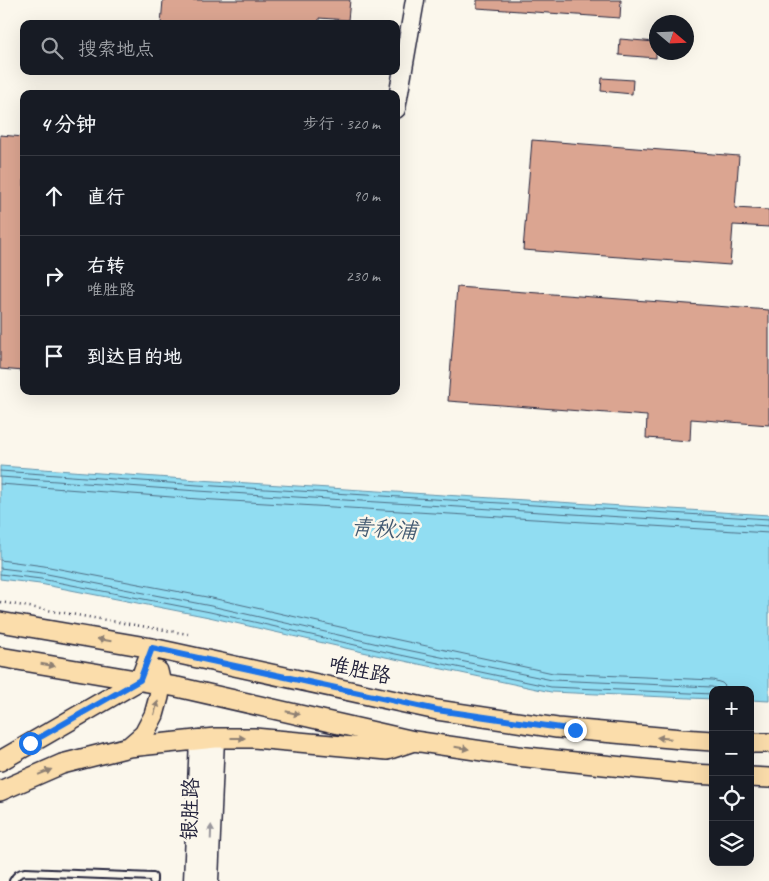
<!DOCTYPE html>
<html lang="zh">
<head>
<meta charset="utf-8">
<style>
  :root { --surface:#171b24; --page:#242831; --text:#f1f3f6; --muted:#9ea1a6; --line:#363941 }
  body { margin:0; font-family:Caveat,"LXGW WenKai TC",sans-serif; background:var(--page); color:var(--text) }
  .controls { position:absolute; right:15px; bottom:15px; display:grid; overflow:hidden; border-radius:10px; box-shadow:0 5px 20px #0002 }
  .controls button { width:45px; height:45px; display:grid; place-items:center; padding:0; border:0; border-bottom:1px solid var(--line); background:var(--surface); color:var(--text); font:25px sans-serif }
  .compass { position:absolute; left:649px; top:15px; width:45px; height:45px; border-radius:50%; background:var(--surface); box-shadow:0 5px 20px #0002; rotate:109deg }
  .stop { position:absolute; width:15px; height:15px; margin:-11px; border:4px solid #1a73e8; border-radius:50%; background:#fff }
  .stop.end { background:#1a73e8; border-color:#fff; box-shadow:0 1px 5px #0008 }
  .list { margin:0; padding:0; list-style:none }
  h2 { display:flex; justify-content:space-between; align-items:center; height:65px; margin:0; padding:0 20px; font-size:21px }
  h2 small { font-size:16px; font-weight:400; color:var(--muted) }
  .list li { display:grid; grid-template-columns:32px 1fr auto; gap:15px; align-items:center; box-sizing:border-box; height:80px; padding:0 20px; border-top:1px solid var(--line) }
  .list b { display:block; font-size:19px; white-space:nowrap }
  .list p { margin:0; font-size:16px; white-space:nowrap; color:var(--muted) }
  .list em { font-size:16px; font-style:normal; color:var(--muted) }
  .icon { flex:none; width:28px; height:28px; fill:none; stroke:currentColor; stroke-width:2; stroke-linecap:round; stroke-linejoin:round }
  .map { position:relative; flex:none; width:769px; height:881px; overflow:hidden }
  .search { position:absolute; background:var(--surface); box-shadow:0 5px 20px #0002; left:20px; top:20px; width:380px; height:55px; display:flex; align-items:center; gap:12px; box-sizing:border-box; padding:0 18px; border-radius:10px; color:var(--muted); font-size:19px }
  .panel { position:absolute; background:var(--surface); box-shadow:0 5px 20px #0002; left:20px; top:90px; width:380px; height:305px; border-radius:10px }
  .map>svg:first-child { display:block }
  .water { fill:#91ddf2; stroke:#6592a9 }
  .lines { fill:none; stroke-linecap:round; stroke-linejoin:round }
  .shore { stroke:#4e6d84; stroke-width:1 }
  .building { fill:#dba591; stroke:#22223b }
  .lane-casing { stroke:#22223b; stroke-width:10 }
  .secondary-casing { stroke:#22223b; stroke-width:21 }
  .primary-casing { stroke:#22223b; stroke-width:22 }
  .path { stroke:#22223b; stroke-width:2.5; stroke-dasharray:1 4; stroke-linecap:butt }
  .lane { stroke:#fbf7ec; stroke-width:6 }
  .secondary { stroke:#fbf7ec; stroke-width:18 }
  .primary { stroke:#fbddab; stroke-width:19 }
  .oneway { fill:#8e8073 }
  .oneway2 { fill:#99979c }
  .route { stroke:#1a73e8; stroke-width:6 }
  .labels { text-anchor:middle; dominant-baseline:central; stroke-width:5; stroke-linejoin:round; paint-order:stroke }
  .street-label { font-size:21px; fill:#22223b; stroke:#fbf7ec }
  .water-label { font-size:22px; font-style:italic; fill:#435a72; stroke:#fbf7ec }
</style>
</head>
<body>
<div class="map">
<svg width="769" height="881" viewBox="0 0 769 881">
  <rect width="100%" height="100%" fill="#fbf7ec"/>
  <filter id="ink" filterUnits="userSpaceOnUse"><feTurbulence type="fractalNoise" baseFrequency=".02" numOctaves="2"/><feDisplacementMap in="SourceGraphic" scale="10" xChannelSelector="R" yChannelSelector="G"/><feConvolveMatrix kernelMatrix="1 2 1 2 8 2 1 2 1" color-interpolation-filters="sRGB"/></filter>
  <g filter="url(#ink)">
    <path class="water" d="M0,466L199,480L769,515V701L750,700V690H713V699L551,692L376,655L209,617L40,584L0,579Z"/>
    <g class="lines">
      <path class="shore" d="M0,471L198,485L769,519
        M0,477L198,491L769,526
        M0,484L198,499L769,533
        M0,560L44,566L212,598L380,636L553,673L713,680L722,683L729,690
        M0,568L42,573L211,606L378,644L552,680L712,687L719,690
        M0,574L41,579L210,612L377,650L551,687L713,694"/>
    </g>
    <path class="building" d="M163,0H350L348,20L319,18V24H161Z
      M477,0H621L620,18L477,8Z
      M620,39L656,42V58L619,55Z
      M602,78L633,80L632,94L601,91Z
      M0,135L24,137V371L0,369Z
      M532,140L739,156L735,208L769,210V227L733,225L730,265L523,250Z
      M457,287L769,310V425L691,419L690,441L646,438L647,416L448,401Z"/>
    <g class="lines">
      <defs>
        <path id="lane" d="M13,881C16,875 19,873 25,872L153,877V881"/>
        <path id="secondary" d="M396,109L415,0
          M193,881L199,739
          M209,881L215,738"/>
        <path id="primary" d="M0,622L152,648L437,710L557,728L682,739L713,741
          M0,657L177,687L414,741L517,756L691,774L713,775
          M750,743H769
          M129,747L144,734L154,715L159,697L161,684L158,671
          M0,761L140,680L152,648
          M750,777L769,778
          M0,791L62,764L129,747L215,738H254L387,750L414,741"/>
      </defs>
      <use href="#lane" class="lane-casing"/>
      <use href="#secondary" class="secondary-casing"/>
      <use href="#primary" class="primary-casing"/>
      <path class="path" d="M0,602L188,634"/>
      <use href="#lane" class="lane"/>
      <use href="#secondary" class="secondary"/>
      <use href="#primary" class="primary"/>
    </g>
    <defs><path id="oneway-solid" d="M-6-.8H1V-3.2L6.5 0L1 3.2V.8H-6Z" transform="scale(1.25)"/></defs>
    <g class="oneway">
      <use href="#oneway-solid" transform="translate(104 640) rotate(-170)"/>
      <use href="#oneway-solid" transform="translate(48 665) rotate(10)"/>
      <use href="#oneway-solid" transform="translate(156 708) rotate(-74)"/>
      <use href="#oneway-solid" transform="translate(293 713) rotate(13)"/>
      <use href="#oneway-solid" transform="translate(238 738)"/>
      <use href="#oneway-solid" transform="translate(664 738) rotate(-175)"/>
      <use href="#oneway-solid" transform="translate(462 748) rotate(9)"/>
      <use href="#oneway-solid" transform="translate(45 772) rotate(-22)"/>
    </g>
    <use class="oneway2" href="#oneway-solid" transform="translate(211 832) rotate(-88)"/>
  </g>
  <g class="lines" filter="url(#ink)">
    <path class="route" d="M30,743L140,680L152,648L437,710L575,730"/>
  </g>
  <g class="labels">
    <g class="street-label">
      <text transform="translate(360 670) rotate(12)">唯胜路</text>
      <text transform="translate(190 809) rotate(-88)">银胜路</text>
    </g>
    <g class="water-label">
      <text transform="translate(384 529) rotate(4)">青秋浦</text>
    </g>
  </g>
</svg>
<div class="controls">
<button>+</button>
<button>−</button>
<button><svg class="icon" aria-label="locate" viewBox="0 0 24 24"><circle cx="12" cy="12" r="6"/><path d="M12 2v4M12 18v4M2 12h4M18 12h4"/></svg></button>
<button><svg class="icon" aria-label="layers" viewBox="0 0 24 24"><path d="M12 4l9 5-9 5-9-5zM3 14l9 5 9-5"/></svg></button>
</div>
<svg class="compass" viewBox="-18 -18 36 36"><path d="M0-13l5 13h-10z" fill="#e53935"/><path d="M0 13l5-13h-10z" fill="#9ea1a6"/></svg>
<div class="stop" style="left:30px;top:743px"></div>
<div class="stop end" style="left:575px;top:730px"></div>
<div class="search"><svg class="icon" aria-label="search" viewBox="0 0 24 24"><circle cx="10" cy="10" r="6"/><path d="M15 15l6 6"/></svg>搜索地点</div>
<section class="panel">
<h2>4 分钟<small>步行 · 320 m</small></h2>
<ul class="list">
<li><svg class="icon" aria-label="ahead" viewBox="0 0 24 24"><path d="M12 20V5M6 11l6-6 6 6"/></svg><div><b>直行</b></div><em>90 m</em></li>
<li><svg class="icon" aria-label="right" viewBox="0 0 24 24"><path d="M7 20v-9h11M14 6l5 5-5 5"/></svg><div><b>右转</b><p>唯胜路</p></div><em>230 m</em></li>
<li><svg class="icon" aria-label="arrive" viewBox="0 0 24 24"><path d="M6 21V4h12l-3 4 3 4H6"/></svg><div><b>到达目的地</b></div></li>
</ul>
</section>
</div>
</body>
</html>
